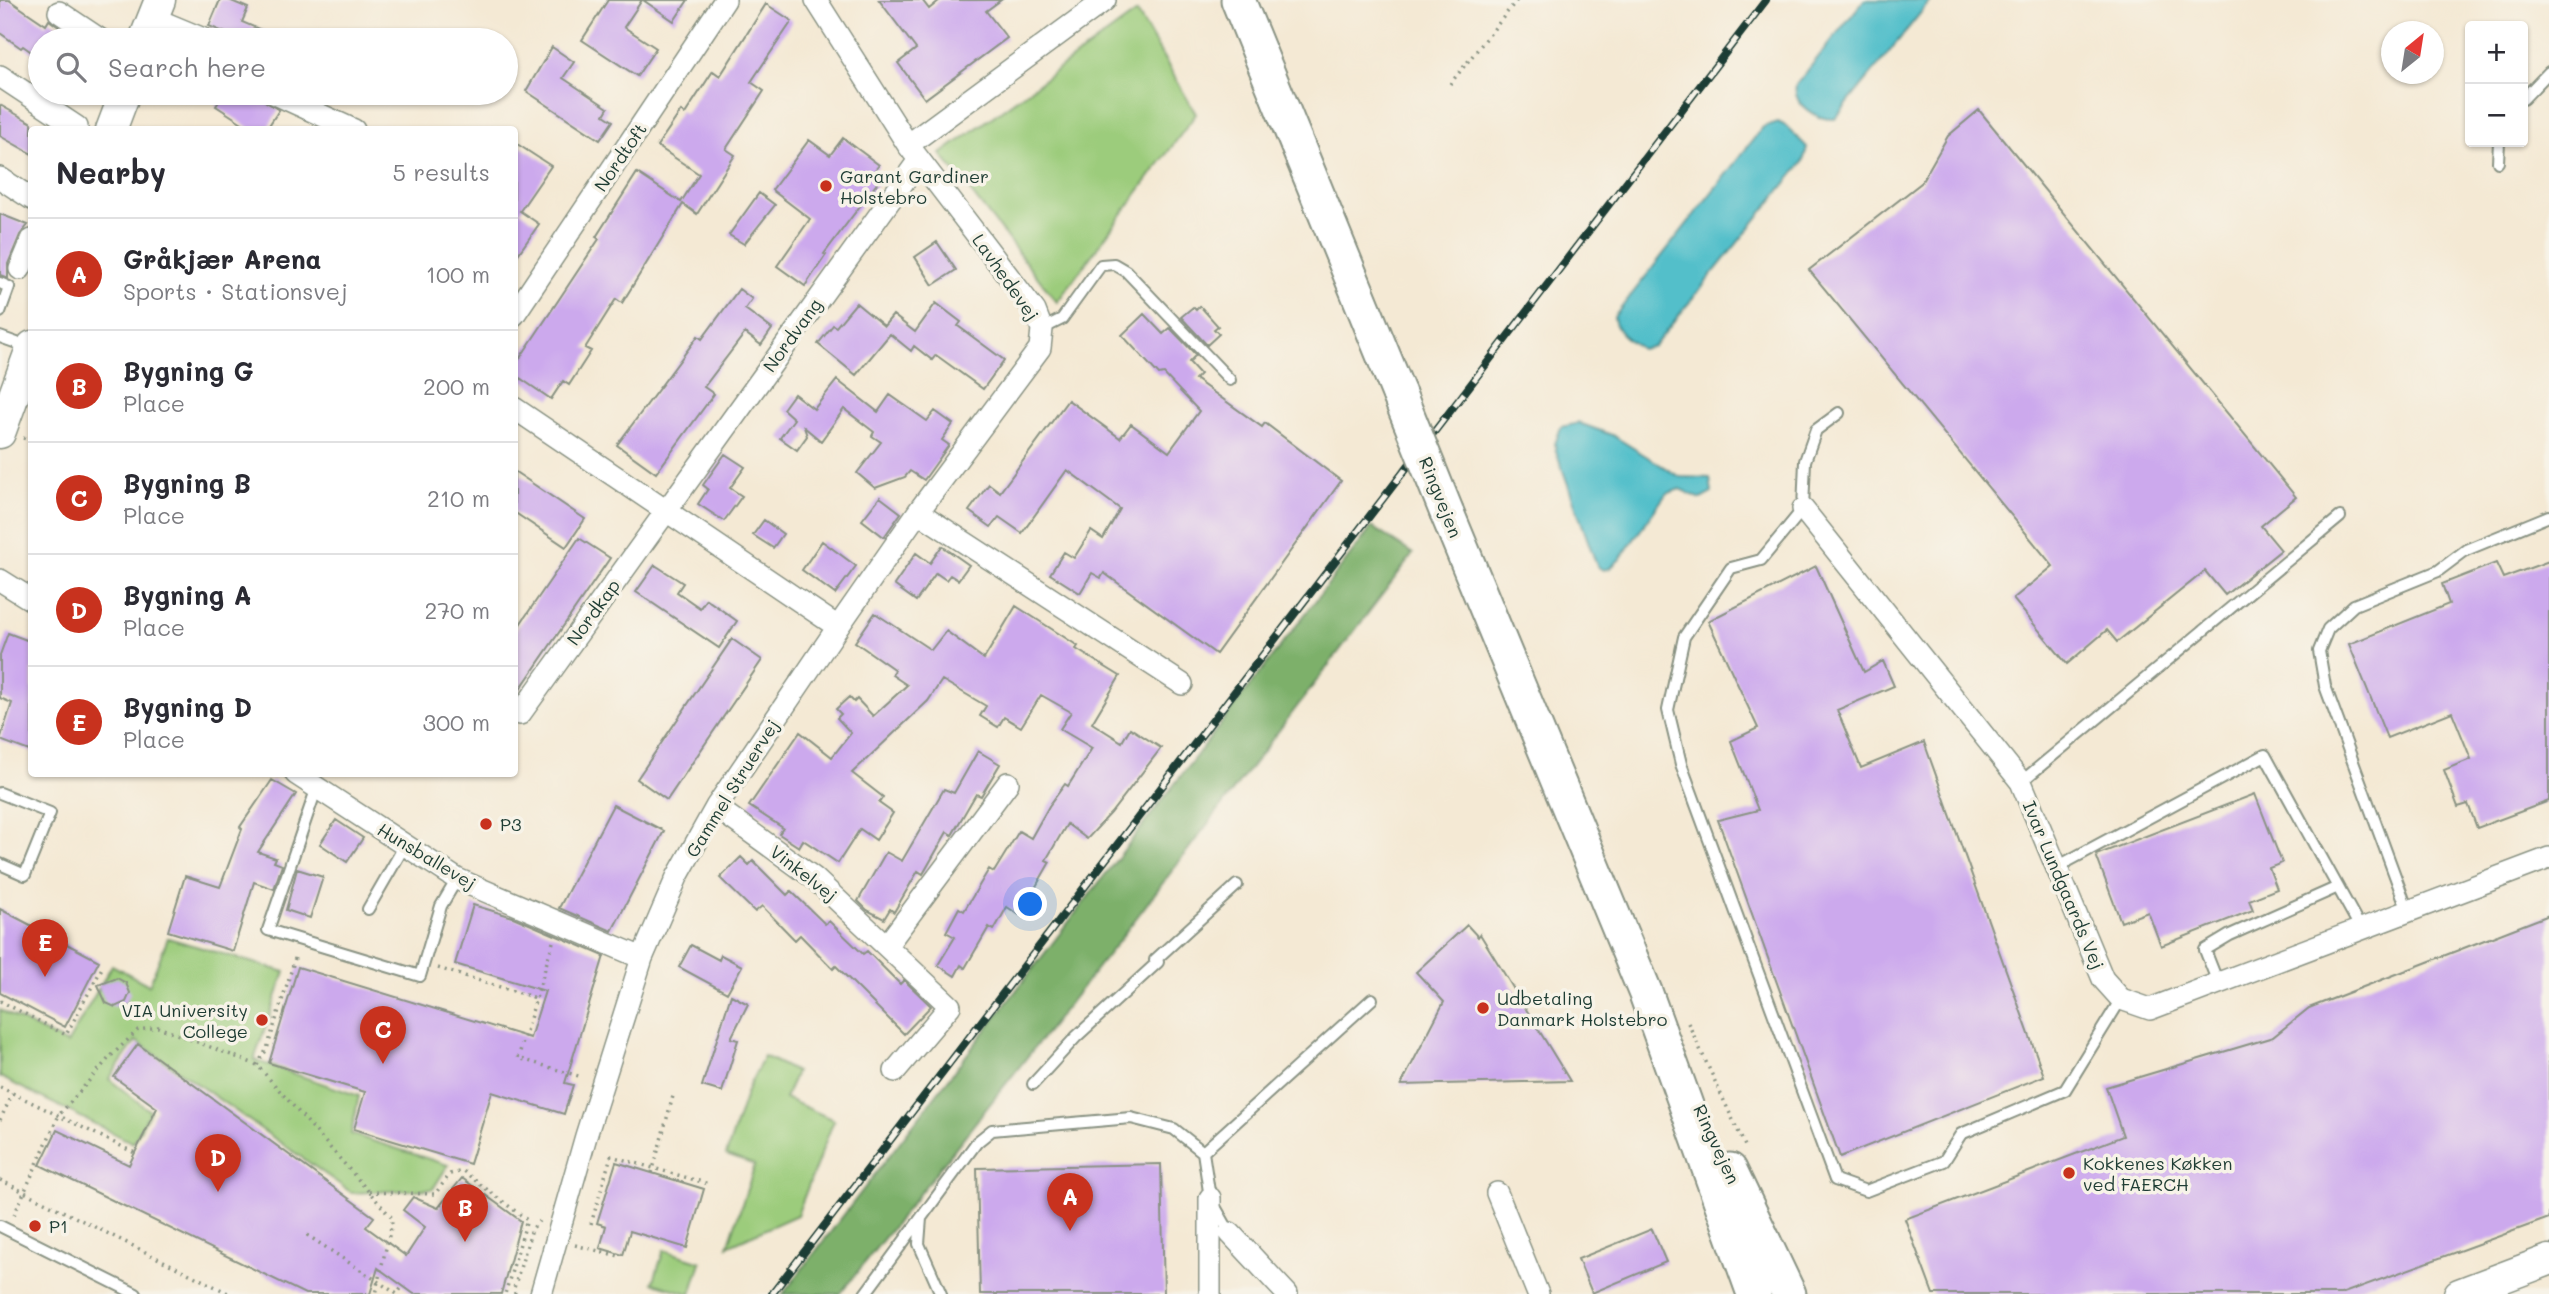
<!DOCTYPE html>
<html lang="en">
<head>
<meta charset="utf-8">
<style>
  :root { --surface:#fff; --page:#f7f7f7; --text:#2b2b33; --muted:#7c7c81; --line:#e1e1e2; --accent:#c8321e }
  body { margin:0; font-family:Mali,sans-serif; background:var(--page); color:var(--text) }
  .controls { position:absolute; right:21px; top:21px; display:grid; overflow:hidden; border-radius:7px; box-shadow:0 2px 5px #0004 }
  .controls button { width:63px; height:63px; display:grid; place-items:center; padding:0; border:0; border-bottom:2px solid var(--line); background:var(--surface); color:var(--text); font:35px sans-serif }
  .compass { position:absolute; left:2381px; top:21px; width:63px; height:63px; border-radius:50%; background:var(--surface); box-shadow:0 2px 5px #0004; rotate:30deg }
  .you { position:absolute; left:1031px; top:905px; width:24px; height:24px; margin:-18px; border:5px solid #fff; border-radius:50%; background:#1a73e8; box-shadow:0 0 0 10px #1a73e833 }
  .badge { display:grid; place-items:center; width:46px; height:46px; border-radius:50%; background:var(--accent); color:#fff; font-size:23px; font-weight:700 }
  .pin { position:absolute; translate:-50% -58px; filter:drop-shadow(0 2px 4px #0008) }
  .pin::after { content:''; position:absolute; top:37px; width:24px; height:21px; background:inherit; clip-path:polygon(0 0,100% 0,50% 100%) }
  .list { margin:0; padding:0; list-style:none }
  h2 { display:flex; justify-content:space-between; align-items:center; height:91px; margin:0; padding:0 28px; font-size:30px }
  h2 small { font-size:23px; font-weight:400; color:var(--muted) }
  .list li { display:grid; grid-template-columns:46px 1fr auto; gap:21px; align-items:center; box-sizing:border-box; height:112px; padding:0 28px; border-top:2px solid var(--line) }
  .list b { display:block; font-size:26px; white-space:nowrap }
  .list p { margin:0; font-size:23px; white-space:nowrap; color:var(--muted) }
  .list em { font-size:23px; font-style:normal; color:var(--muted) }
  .icon { flex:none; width:38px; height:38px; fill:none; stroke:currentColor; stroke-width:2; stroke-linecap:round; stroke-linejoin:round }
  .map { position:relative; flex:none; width:2549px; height:1294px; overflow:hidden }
  .search { position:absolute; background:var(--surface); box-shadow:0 2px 5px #0004; left:28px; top:28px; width:490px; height:77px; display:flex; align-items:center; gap:18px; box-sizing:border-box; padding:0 24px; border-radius:38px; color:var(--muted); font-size:26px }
  .panel { position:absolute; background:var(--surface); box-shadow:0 2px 5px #0004; left:28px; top:126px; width:490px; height:651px; border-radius:7px }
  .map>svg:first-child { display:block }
  .green { fill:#9ccc7b; stroke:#5e8458; stroke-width:2 }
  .forest { fill:#7db06b; stroke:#4e7650; stroke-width:2 }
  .water { fill:#52bfca; stroke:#387e7f; stroke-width:2 }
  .building { fill:#cca9ed }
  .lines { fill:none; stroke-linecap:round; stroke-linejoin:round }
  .lane-casing { stroke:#8a9384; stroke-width:14 }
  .street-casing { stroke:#8a9384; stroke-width:24 }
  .secondary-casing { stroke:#8a9384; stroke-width:33 }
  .primary-casing { stroke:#8a9384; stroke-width:37 }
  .path { stroke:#8a9384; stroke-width:3.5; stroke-dasharray:2 5; stroke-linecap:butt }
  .lane { stroke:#fff; stroke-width:10 }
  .street { stroke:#fff; stroke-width:21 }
  .secondary { stroke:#fff; stroke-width:30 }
  .primary { stroke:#fff; stroke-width:33 }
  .rail-casing { stroke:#1f3d34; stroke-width:8 }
  .rail { stroke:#f7f3e8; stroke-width:5; stroke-dasharray:16; stroke-linecap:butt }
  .primary-bridge-casing { stroke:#8a9384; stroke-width:37; stroke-linecap:butt }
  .primary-bridge { stroke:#fff; stroke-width:33 }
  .poi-dot { fill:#c8321e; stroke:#f7f3e8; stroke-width:2.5 }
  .labels { text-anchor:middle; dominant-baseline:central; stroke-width:7; stroke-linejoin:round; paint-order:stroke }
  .street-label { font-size:18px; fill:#1f3d34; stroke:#f7f3e8 }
  .poi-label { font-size:18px; fill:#1f3d34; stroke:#f7f3e8; text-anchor:start }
</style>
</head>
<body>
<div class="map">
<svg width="2549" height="1294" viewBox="0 0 2549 1294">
  <rect width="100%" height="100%" fill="#f7f3e8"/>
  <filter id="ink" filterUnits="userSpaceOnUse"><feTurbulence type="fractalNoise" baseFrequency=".0143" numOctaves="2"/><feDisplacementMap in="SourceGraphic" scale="14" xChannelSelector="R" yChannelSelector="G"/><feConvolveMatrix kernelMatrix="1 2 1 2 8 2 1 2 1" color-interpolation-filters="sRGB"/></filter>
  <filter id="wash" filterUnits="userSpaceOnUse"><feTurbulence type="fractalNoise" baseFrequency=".00686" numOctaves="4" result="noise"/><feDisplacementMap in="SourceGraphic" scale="28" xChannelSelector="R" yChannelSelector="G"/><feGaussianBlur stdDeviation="1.57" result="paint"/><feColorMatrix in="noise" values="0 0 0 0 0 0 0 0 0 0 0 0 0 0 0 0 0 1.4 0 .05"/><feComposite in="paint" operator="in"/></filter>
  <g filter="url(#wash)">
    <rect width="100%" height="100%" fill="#f4e9d4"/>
    <path class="green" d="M1137,12L1196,114L1057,302L941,154Z
      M168,938L285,972L254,1060L359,1096L351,1134L448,1165L433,1189L352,1193L136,1041L109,1079L150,1111L133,1143L0,1077V1010L67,1044L112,965L149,985Z
      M764,1056L796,1072L785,1098L834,1120L797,1215L728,1246L755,1165L726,1155L748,1088Z
      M664,1250L701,1262L691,1294L653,1283Z"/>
    <path class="forest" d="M1372,527L1413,554L1121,938L840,1294H783Z"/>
    <path class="water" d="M1864,0H1931L1835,119C1817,120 1792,105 1796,85Z
      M1778,122L1786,126L1807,147L1803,162L1654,346L1641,349C1630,340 1615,333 1614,317L1763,127Z
      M1579,423L1612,435L1680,477L1710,478L1712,493L1701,499L1680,489L1666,494L1620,559L1610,568L1603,570L1597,566L1556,451L1555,444L1561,427Z"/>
    <g id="blocks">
      <path class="building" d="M0,0H9L46,25L49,20L67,33L64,38L67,40H40V58L23,46L21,48L0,33Z
        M220,0H229L248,8L242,22L285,40H231L233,36L209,26Z
        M608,0H642L624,27L656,48L637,76L582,40Z
        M643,0H688L674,21Z
        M879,0H922L929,9L940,0H1001L986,11L1007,38L925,99L898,63L916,49Z
        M766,4L792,21L751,82L764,91L726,149L735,155L697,214L683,204L622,303L616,299L585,348L591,351L569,385L563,381L551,399L514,374V367L599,239L596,237L637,173L681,202L699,174L657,146L681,111L685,114L713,71L720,76Z
        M552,47L574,62L563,78L608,108L604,115L613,121L600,140L526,91Z
        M225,93H252L279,110L266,130H253L216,106Z
        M0,105L32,123V154L0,136Z
        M1979,110L2296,497L2261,526L2281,550L2225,595L2205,571L2117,642L2107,630L2067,664L2013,599L2053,566L1809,270L1921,183L1948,136Z
        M843,138L879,165L875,170L878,182L824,254L826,255L805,286L777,266L810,219L772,190L809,140L830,155Z
        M514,142L551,166L520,211L539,224L514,260Z
        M759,193L775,205L744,244L729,235Z
        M0,214L28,225L20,235L8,264V278L0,275Z
        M937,242L956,270L933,285L915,257Z
        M739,289L752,299L745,309L772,329L761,345L745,333L704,387L714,394L656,473L617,445L698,336L702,339Z
        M856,303L884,326L893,315L915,332L936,303L961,322L958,326L1004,360L983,389L936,355L932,360L914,346L911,351L890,334L856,375L818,344L833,325L836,327Z
        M1200,306L1218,326L1214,329L1219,334L1207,345L1181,317L1193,307L1196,310Z
        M1144,314L1163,334L1170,328L1196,355L1189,362L1200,374L1195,379L1262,427L1265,423L1341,481L1216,654L1104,573L1101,578L1092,573L1080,593L1050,574L1064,552L1074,558L1091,531L1103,539L1120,509L1067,470L1022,533L999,517L991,527L969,511L989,484L1000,492L1068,400L1120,438L1131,424L1169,452L1199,411L1164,374L1159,375L1122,335Z
        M837,380L878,412L890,395L927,421L935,411L953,424L942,440L949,445L924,480L910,471L905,477L875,488L857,473L881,442L872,436L874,432L844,409L821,441L804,427L807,436L797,450L780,438L794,419L783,409L794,394L814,409Z
        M725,454L745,467L730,488L742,496L724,521L698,504L708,489L703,485Z
        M514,471L585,519L566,547L514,512Z
        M880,497L901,513L884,537L862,520Z
        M764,520L783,534L773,548L753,535Z
        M579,538L610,558L514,698V633Z
        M822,541L856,566L835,594L802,570Z
        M942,546L969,565L958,580L950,575L946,580L936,573L916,601L894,585L916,553L930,563Z
        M2549,561V801L2477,828L2468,804L2458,807L2444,770L2471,759L2452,712L2387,738L2349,644L2449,604L2442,584L2496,563L2503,578Z
        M655,565L683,583L677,592L700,608L706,599L737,621L719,648L636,592Z
        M1816,566L1864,672L1883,661L1894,686L1837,710L1861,768L1924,742L2044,1076L1840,1157L1718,820L1758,810L1731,741L1758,728L1708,621Z
        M1016,606L1078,646L1076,649L1120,676L1092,723L1122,742L1130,728L1161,748L1111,813L1087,839L1067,824L1046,860L1050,862L1030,897L1035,900L1024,918L1007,907L994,930L989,927L965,968L961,965L955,976L938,965L955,937L946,932L959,908L964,911L989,869L994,872L1019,831L1031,838L1049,806L1065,784L1068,786L1092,748L1060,729L1071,712L1041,695L1021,727L1004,717L998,727L980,716L986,706L942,680L928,701L852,773L883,797L879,803L893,813L876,840L860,829L838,863L803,840L799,847L779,834L783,828L749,806L800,732L832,757L851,733L837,718L841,714L836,709L849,697L854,702L857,699L873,716L907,685L892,675L895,670L855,642L875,613L931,650L946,631L984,659Z
        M8,633L32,642V752L0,740L12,703L0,698V655Z
        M732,639L762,660L667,800L637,779Z
        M978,751L1000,764L981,796L976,794L952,835L947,832L923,874L918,871L894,912L890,909L884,919L867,910L858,901L886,852L902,861L944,789L954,793Z
        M272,780L296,794L258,852L276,858L274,862L282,865L274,889L254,882L233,951L168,931L185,876L220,887L242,829L240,827Z
        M2255,794L2282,863L2269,868L2277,889L2249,900L2253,910L2161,946L2148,912L2121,922L2096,855Z
        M613,805L664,831L612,931L559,908Z
        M336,820L363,838L347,862L320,844Z
        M741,857L749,865L753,861L787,895L791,891L825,924L829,921L863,954L867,951L900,984L904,980L931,1006L904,1034L836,966L833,969L800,935L795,940L762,906L755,912L720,878Z
        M297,869L323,877L310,918L286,910Z
        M473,905L513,917L604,956L565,1083L573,1085L564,1114L492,1092L470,1164L354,1129L365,1092L269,1063L298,967L530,1038L545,991L455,964Z
        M0,909L99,961L65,1027L0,993Z
        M2549,915V1218L2341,1294H1933L1905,1219L2123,1136L2106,1087L2273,1037L2309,1008Z
        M1467,925L1478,937L1480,934L1570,1081L1401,1085L1444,1002L1416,972Z
        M691,945L719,960L721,955L742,966L727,993L679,967Z
        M117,978L126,983L130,993L126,1002L115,1007L106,1003L98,985Z
        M731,995L748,1004L731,1038L738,1040L722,1092L702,1086Z
        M138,1044L374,1217L366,1227L406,1256L425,1227L403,1210L413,1197L438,1208L462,1178L521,1221L501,1294H414L378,1268L370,1294H305L40,1165L57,1130L129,1165L157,1108L114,1077Z
        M616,1162L704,1189L687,1248L630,1231L623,1255L600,1248L606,1226L597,1223Z
        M1161,1164L1164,1294H980L977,1168Z
        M1652,1229L1666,1262L1592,1293L1578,1259Z"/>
    </g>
  </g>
  <g filter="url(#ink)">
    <use href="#blocks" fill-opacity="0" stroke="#8a9384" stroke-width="2"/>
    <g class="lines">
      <defs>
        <path id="lane" d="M2523,99L2549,72
          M2498,162L2499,142
          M0,283L9,287L0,312
          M1042,329L1062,319L1101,265L1114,264L1126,271L1230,380
          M0,337L28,347
          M1839,413L1816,430L1805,461L1803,509L1761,560L1731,568L1684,637L1668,710L1681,764L1835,1180L1866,1191L1944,1161L1961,1134L2065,1090L2121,999
          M2021,782L2340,517
          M317,787L268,930L420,976L441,906L457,879
          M0,793L50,813L25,875L0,864
          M2057,867L2265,755L2361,929
          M368,909L405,845
          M2408,911L2325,686L2319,651L2328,629L2354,605L2438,571L2466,550L2549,516
          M1155,960L1237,885
          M2218,983L2205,950L2230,935L2338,887
          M1033,1084L1076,1037L1158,962
          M0,1226L136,1294
          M1230,1233L1210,1198L1203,1152L1372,999
          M865,1294L921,1218
          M941,1294L919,1244L921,1218L977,1142L992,1130L1131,1118L1174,1129L1203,1152"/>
        <path id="street" d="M59,12L101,40
          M153,18L206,40
          M0,76L77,127L76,130
          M273,93L354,130
          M908,145L1105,0
          M0,178L32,199
          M20,269L32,240
          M514,315L725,0
          M514,408L838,627
          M1803,509L2021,782L2103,979L2121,999L2150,1009L2549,858
          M918,512L1182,684
          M0,580L32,600
          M520,714L919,160
          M296,774L457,879L642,958
          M716,807L814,878L950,1006L895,1071
          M887,945L1008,783
          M1497,1193L1538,1294
          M1210,1198V1294
          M1230,1233L1287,1294
          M541,1294L586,1136L642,958L677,877L716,807L838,627L918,512L1040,348L1042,329L1035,311L908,145L816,0"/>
        <path id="secondary" d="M144,40L160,0
          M111,130L125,93
          M0,433L32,346
          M2459,1294L2549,1260"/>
        <path id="primary" d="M1238,0L1399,394
          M1447,513L1646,994L1754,1294
          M1730,1170L1789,1294"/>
      </defs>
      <use href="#lane" class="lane-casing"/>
      <use href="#street" class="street-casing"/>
      <use href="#secondary" class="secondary-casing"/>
      <use href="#primary" class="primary-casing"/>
      <path class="path" d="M1450,84L1517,0
        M23,438L32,441
        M553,942L518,1058L582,1077
        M438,968L536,998
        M0,1001L66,1035L102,968
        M1688,1023L1745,1146
        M257,1065L267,1049L296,955
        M0,1087L135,1153
        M0,1120L13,1093
        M652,1173L673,1096
        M0,1180L230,1294
        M369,1192L435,1194L450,1174L463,1171L527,1220L505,1294
        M14,1215L59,1115L110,1057L138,1030L158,1027L257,1065L393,1219L375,1294
        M591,1224L611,1156L709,1184
        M307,1235L397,1294L403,1286
        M575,1245L619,1256
        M515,1294L514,1288L532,1229L539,1221"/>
      <use href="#lane" class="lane"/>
      <use href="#street" class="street"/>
      <use href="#secondary" class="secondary"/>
      <use href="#primary" class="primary"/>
      <defs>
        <path id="rail" d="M772,1294L1766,0"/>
      </defs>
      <use href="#rail" class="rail-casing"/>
      <use href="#rail" class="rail"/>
      <defs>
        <path id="primary-bridge" d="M1399,394L1447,513"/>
      </defs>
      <use href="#primary-bridge" class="primary-bridge-casing"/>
      <use href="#primary-bridge" class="primary-bridge"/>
    </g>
  </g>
  <g class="poi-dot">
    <circle cx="826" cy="186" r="7"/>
    <circle cx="486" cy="824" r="7"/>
    <circle cx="1483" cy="1008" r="7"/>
    <circle cx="262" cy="1020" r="7"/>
    <circle cx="2069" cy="1173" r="7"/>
    <circle cx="35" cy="1226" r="7"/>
  </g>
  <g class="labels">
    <g class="street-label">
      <text transform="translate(620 157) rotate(-56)">Nordtoft</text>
      <text transform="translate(1006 277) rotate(55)">Lavhedevej</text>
      <text transform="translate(792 335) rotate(-54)">Nordvang</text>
      <text transform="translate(1441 497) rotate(68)">Ringvejen</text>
      <text transform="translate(593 612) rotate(-54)">Nordkap</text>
      <text transform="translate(732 788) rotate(-58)">Gammel Struervej</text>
      <text transform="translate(427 856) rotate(31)">Hunsballevej</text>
      <text transform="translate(804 873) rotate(38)">Vinkelvej</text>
      <text transform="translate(2064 885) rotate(67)">Ivar Lundgaards Vej</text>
      <text transform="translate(1717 1144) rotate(65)">Ringvejen</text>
    </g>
    <g class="poi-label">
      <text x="840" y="176">Garant Gardiner<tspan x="840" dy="21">Holstebro</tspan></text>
      <text x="500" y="824">P3</text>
      <text x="1497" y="998">Udbetaling<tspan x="1497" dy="21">Danmark Holstebro</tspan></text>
      <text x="248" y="1010" text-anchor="end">VIA University<tspan x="248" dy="21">College</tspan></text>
      <text x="2083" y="1163">Kokkenes Køkken<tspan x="2083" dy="21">ved FAERCH</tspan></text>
      <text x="49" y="1226">P1</text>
    </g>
  </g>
</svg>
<div class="controls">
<button>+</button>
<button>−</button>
</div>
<svg class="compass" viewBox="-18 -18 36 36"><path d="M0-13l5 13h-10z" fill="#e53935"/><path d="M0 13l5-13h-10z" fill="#7c7c81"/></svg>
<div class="you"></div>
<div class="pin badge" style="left:1070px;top:1231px">A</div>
<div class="pin badge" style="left:465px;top:1242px">B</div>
<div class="pin badge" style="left:383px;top:1064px">C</div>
<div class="pin badge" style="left:218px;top:1192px">D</div>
<div class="pin badge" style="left:45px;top:977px">E</div>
<div class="search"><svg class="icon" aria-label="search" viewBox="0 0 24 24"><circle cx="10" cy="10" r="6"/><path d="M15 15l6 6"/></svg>Search here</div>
<section class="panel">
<h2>Nearby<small>5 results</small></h2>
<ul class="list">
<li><span class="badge">A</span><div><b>Gråkjær Arena</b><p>Sports · Stationsvej</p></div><em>100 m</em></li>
<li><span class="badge">B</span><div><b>Bygning G</b><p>Place</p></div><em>200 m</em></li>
<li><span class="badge">C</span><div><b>Bygning B</b><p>Place</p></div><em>210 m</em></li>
<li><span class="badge">D</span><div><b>Bygning A</b><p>Place</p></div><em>270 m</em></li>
<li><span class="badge">E</span><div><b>Bygning D</b><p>Place</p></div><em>300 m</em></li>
</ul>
</section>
</div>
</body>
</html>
